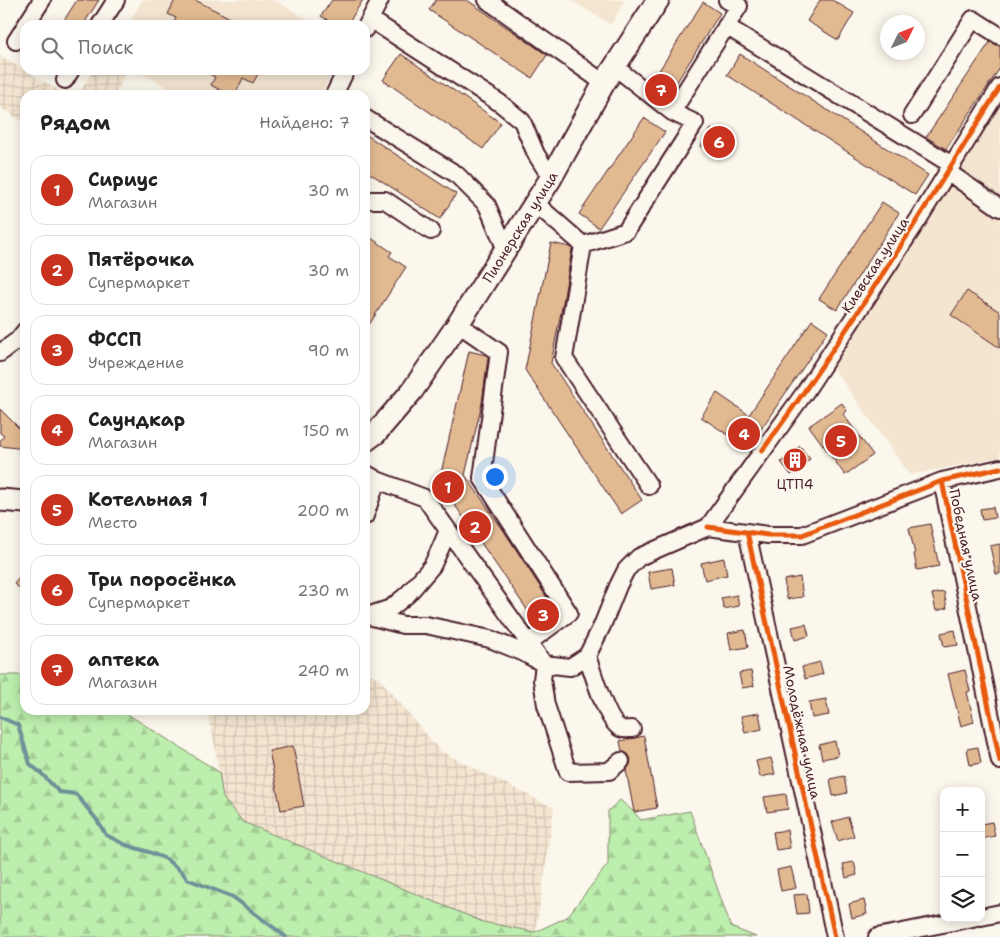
<!DOCTYPE html>
<html lang="ru">
<head>
<meta charset="utf-8">
<style>
  :root { --surface:#fff; --page:#f2f2f2; --text:#222; --muted:#767676; --line:#e0e0e0; --accent:#c8321e }
  body { margin:0; font-family:"Shantell Sans",sans-serif; background:var(--page); color:var(--text) }
  .controls { position:absolute; right:15px; bottom:15px; display:grid; overflow:hidden; border-radius:10px; box-shadow:0 2px 12px #0003 }
  .controls button { width:45px; height:45px; display:grid; place-items:center; padding:0; border:0; border-bottom:1px solid var(--line); background:var(--surface); color:var(--text); font:25px sans-serif }
  .compass { position:absolute; left:880px; top:15px; width:45px; height:45px; border-radius:50%; background:var(--surface); box-shadow:0 2px 12px #0003; rotate:47deg }
  .you { position:absolute; left:494px; top:476px; width:18px; height:18px; margin:-12px; border:4px solid #fff; border-radius:50%; background:#1a73e8; box-shadow:0 0 0 8px #1a73e833 }
  .badge { display:grid; place-items:center; width:32px; height:32px; border-radius:50%; background:var(--accent); color:#fff; font-size:16px; font-weight:700 }
  .pin { position:absolute; translate:-50% -50%; border:2px solid #fff; box-shadow:0 1px 5px #0006 }
  .list { margin:0; padding:0; list-style:none }
  h2 { display:flex; justify-content:space-between; align-items:center; height:65px; margin:0; padding:0 20px; font-size:21px }
  h2 small { font-size:16px; font-weight:400; color:var(--muted) }
  .list li { display:grid; grid-template-columns:32px 1fr auto; gap:15px; align-items:center; box-sizing:border-box; height:70px; margin:0 10px 10px; padding:0 10px; border:1px solid var(--line); border-radius:15px }
  .list b { display:block; font-size:19px; white-space:nowrap }
  .list p { margin:0; font-size:16px; white-space:nowrap; color:var(--muted) }
  .list em { font-size:16px; font-style:normal; color:var(--muted) }
  .icon { flex:none; width:28px; height:28px; fill:none; stroke:currentColor; stroke-width:2; stroke-linecap:round; stroke-linejoin:round }
  .map { position:relative; flex:none; width:1000px; height:937px; overflow:hidden }
  .search { position:absolute; background:var(--surface); box-shadow:0 2px 12px #0003; left:20px; top:20px; width:350px; height:55px; display:flex; align-items:center; gap:12px; box-sizing:border-box; padding:0 18px; border-radius:15px; color:var(--muted); font-size:19px }
  .panel { position:absolute; background:var(--surface); box-shadow:0 2px 12px #0003; left:20px; top:90px; width:350px; height:625px; border-radius:15px }
  .map>svg:first-child { display:block }
  .built { fill:#f4e5d1 }
  .industrial { fill:url(#industrial-grid) }
  .forest { fill:url(#forest-firs); stroke:#83866c }
  .lines { fill:none; stroke-linecap:round; stroke-linejoin:round }
  .stream { stroke:#709099; stroke-width:4 }
  .building { fill:#e2ba92; stroke:#4a1f2b }
  .minor-casing { stroke:#4a1f2b; stroke-width:20 }
  .major-casing { stroke:#4a1f2b; stroke-width:25 }
  .minor { stroke:#fbf7ec; stroke-width:16 }
  .major { stroke:#fbf7ec; stroke-width:21 }
  .cycleway-casing { stroke:#fbf7ec; stroke-width:8 }
  .cycleway { stroke:#e8590c; stroke-width:5 }
  .labels { text-anchor:middle; dominant-baseline:central; stroke-width:4.5; stroke-linejoin:round; paint-order:stroke }
  .street-label { font-size:14px; fill:#4a1f2b; stroke:#fbf7ec }
  .poi-label { font-size:14px; fill:#4a1f2b; stroke:#fbf7ec }
</style>
</head>
<body>
<div class="map">
<svg width="1000" height="937" viewBox="0 0 1000 937">
  <defs>
    <pattern id="industrial-grid" width="8" height="8" patternUnits="userSpaceOnUse" patternTransform="scale(1.25)"><rect width="8" height="8" fill="#f4e5d1"/><path d="M0 4h8M4 0v8" fill="none" stroke="#d3c4b4"/></pattern>
    <pattern id="forest-firs" width="22" height="20" patternUnits="userSpaceOnUse" patternTransform="scale(1.25)"><rect width="22" height="20" fill="#bceead"/><path d="M5 1l3.5 6h-7zM16 11l3.5 6h-7z" fill="#a3cc95"/></pattern>
  </defs>
  <rect width="100%" height="100%" fill="#fbf7ec"/>
  <filter id="ink" filterUnits="userSpaceOnUse"><feTurbulence type="fractalNoise" baseFrequency=".02" numOctaves="2"/><feDisplacementMap in="SourceGraphic" scale="10" xChannelSelector="R" yChannelSelector="G"/><feConvolveMatrix kernelMatrix="1 2 1 2 8 2 1 2 1" color-interpolation-filters="sRGB"/></filter>
  <g filter="url(#ink)">
    <path class="built" d="M142,0H274L317,25H128Z
      M571,0H625L611,25Z
      M135,70H333L321,95H182Z
      M1000,101V457L910,475L833,368Z"/>
    <path class="industrial" d="M0,56L67,95H25V123L0,107Z
      M93,70H125L126,71L116,95H78Z
      M365,673L379,678L440,751L554,808L538,918L535,932L483,922L243,822L223,798L214,741L206,710H365Z"/>
    <path class="forest" d="M0,675H25V710H121L219,772L223,798L243,822L483,922L535,932L567,917L608,864V811L620,800L634,812L641,820L690,811L731,927L756,937H0Z"/>
    <g class="lines">
      <path class="stream" d="M0,717L18,725L30,764L42,774L59,792L76,794L97,820L106,835L126,845L149,852L166,859L183,873L187,879L233,897L286,937"/>
    </g>
    <path class="building" d="M77,0H99L83,25H61Z
      M175,0H195L244,25H173L176,18L168,14Z
      M332,0H363L347,25H335L321,16Z
      M436,0H467L547,55L532,78L429,10Z
      M820,0H832L854,13L838,40L807,21Z
      M703,2L720,13L668,96L651,83Z
      M990,42L1000,46V68L946,149L926,137Z
      M401,54L501,123L483,149L383,80Z
      M740,54L928,175L915,195L727,75Z
      M202,70H260L253,83L243,78L235,95H229L211,85L215,77Z
      M644,118L665,132L599,228L579,214Z
      M711,129L731,141L721,158L701,146Z
      M365,134L456,194L440,219L365,170Z
      M882,202L899,213L837,310L819,299Z
      M365,234L392,252L389,256L406,267L365,331V282L371,272L365,268Z
      M551,243L570,247L572,249L563,302L551,363L642,500L621,514L525,370Z
      M967,291L1000,312V348L951,315Z
      M812,320L828,331L748,448L701,417L717,393L749,415Z
      M469,351L486,355L488,357L482,403L465,475L504,531L555,610L537,624L439,482Z
      M842,403L847,411L843,414L873,455L845,475L809,426Z
      M0,409L25,434V449L0,446V441L4,436L0,433Z
      M800,446L810,459L791,475L781,462Z
      M993,507L995,518L982,520L980,509Z
      M930,524L939,566L917,570L914,554H915L909,528Z
      M1000,544V574H996L990,546Z
      M724,558L727,575L705,580L701,563Z
      M672,568L675,585L651,589L648,572Z
      M25,571V592L14,584Z
      M800,577L803,597L787,599L784,580Z
      M944,592L947,608L936,611L932,594Z
      M737,595L739,606L724,609L721,598Z
      M806,624L809,636L795,640L792,627Z
      M745,630L748,647L731,650L728,633Z
      M955,630L958,645L944,647L941,633Z
      M820,662L823,674L805,679L802,667Z
      M965,670L970,691L967,692L974,722L961,726L948,674Z
      M751,671L754,686L742,688L739,673Z
      M826,699L829,715L812,718L809,702Z
      M759,713L762,729L745,733L741,716Z
      M644,736L657,808L634,812L626,770L630,765L631,759L628,754L622,751L620,741Z
      M835,741L838,756L822,759L819,745Z
      M293,746L304,806L281,810L269,751Z
      M978,747L981,763L970,765L967,749Z
      M771,758L775,774L760,777L756,761Z
      M844,776L847,793L833,796L830,779Z
      M786,794L788,809L767,812L764,797Z
      M848,817L854,836L838,841L832,822Z
      M992,822L995,836L981,839V824Z
      M787,830L790,848L776,850L773,832Z
      M854,862L857,875L846,878L843,864Z
      M791,867L796,888L781,891L777,870Z
      M807,894L809,913L797,914L794,895Z
      M864,900L867,914L852,918L849,904Z"/>
    <g class="lines">
      <defs>
        <path id="minor" d="M487,0L604,83
          M370,19L500,103L522,121L536,154L551,178
          M26,25L42,0
          M100,25L116,0
          M726,26L952,165
          M365,29L380,0
          M16,41L25,27
          M65,80L71,70
          M334,95L346,70
          M672,112L739,6L727,0
          M912,115L973,19L1000,36
          M365,118L456,174L487,205L506,250
          M948,172L1000,208
          M365,200H385L431,231
          M535,203L583,245L564,358L649,486
          M583,245L626,231L695,123L672,112L615,67
          M458,324L499,352L482,478L569,613L528,643
          M0,353L18,340L25,331
          M365,473L377,480L425,498L544,664L570,667L587,656L602,626L618,586L626,570L639,557L708,527L805,392L918,220L1000,87
          M942,481L1000,761
          M365,516L377,480
          M708,527L768,535H802L942,481L1000,468
          M747,532L835,937
          M365,615L403,625H426L490,639L522,652L544,664L542,680L546,705L568,772L609,771L621,761
          M367,616L391,608L408,594L432,566L441,547L448,530
          M587,656C593,672 606,721 620,728C623,730 628,729 632,729
          M981,917L1000,913
          M877,937L973,918"/>
        <path id="major" d="M365,441L376,433L412,391L458,324L551,178L604,83L658,0
          M0,500L25,502"/>
      </defs>
      <use href="#minor" class="minor-casing"/>
      <use href="#major" class="major-casing"/>
      <use href="#minor" class="minor"/>
      <use href="#major" class="major"/>
      <defs>
        <path id="cycleway" d="M762,451C847,334 924,210 1000,87
          M942,481L1000,761
          M708,527L768,535H802L942,481L1000,468
          M747,532L835,937"/>
      </defs>
      <use href="#cycleway" class="cycleway-casing"/>
      <use href="#cycleway" class="cycleway"/>
    </g>
  </g>
  <defs>
    <symbol id="building-disc" viewBox="-11 -11 22 22"><circle r="9.5" fill="#c8321e" stroke="#fbf7ec"/><path d="M-4-6H4V6H1V3H-1V6H-4ZM-2.5-4.3h1.7v1.8h-1.7ZM.8-4.3h1.7v1.8H.8ZM-2.5-1h1.7V.8h-1.7ZM.8-1h1.7V.8H.8Z" fill="#fff"/></symbol>
  </defs>
  <g fill-rule="evenodd">
    <use href="#building-disc" x="781" y="446" width="28" height="28"/>
  </g>
  <g class="labels">
    <g class="street-label">
      <text transform="translate(520 227) rotate(-58)">Пионерская улица</text>
      <text transform="translate(875 265) rotate(-57)">Киевская улица</text>
      <text transform="translate(966 545) rotate(78)">Победная улица</text>
      <text transform="translate(802 732) rotate(78)">Молодёжная улица</text>
    </g>
    <g class="poi-label">
      <text x="795" y="484">ЦТП4</text>
    </g>
  </g>
</svg>
<div class="controls">
<button>+</button>
<button>−</button>
<button><svg class="icon" aria-label="layers" viewBox="0 0 24 24"><path d="M12 4l9 5-9 5-9-5zM3 14l9 5 9-5"/></svg></button>
</div>
<svg class="compass" viewBox="-18 -18 36 36"><path d="M0-13l5 13h-10z" fill="#e53935"/><path d="M0 13l5-13h-10z" fill="#767676"/></svg>
<div class="you"></div>
<div class="pin badge" style="left:448px;top:487px">1</div>
<div class="pin badge" style="left:475px;top:527px">2</div>
<div class="pin badge" style="left:543px;top:615px">3</div>
<div class="pin badge" style="left:744px;top:434px">4</div>
<div class="pin badge" style="left:841px;top:441px">5</div>
<div class="pin badge" style="left:719px;top:142px">6</div>
<div class="pin badge" style="left:661px;top:90px">7</div>
<div class="search"><svg class="icon" aria-label="search" viewBox="0 0 24 24"><circle cx="10" cy="10" r="6"/><path d="M15 15l6 6"/></svg>Поиск</div>
<section class="panel">
<h2>Рядом<small>Найдено: 7</small></h2>
<ul class="list">
<li><span class="badge">1</span><div><b>Сириус</b><p>Магазин</p></div><em>30 m</em></li>
<li><span class="badge">2</span><div><b>Пятёрочка</b><p>Супермаркет</p></div><em>30 m</em></li>
<li><span class="badge">3</span><div><b>ФССП</b><p>Учреждение</p></div><em>90 m</em></li>
<li><span class="badge">4</span><div><b>Саундкар</b><p>Магазин</p></div><em>150 m</em></li>
<li><span class="badge">5</span><div><b>Котельная 1</b><p>Место</p></div><em>200 m</em></li>
<li><span class="badge">6</span><div><b>Три поросёнка</b><p>Супермаркет</p></div><em>230 m</em></li>
<li><span class="badge">7</span><div><b>аптека</b><p>Магазин</p></div><em>240 m</em></li>
</ul>
</section>
</div>
</body>
</html>
